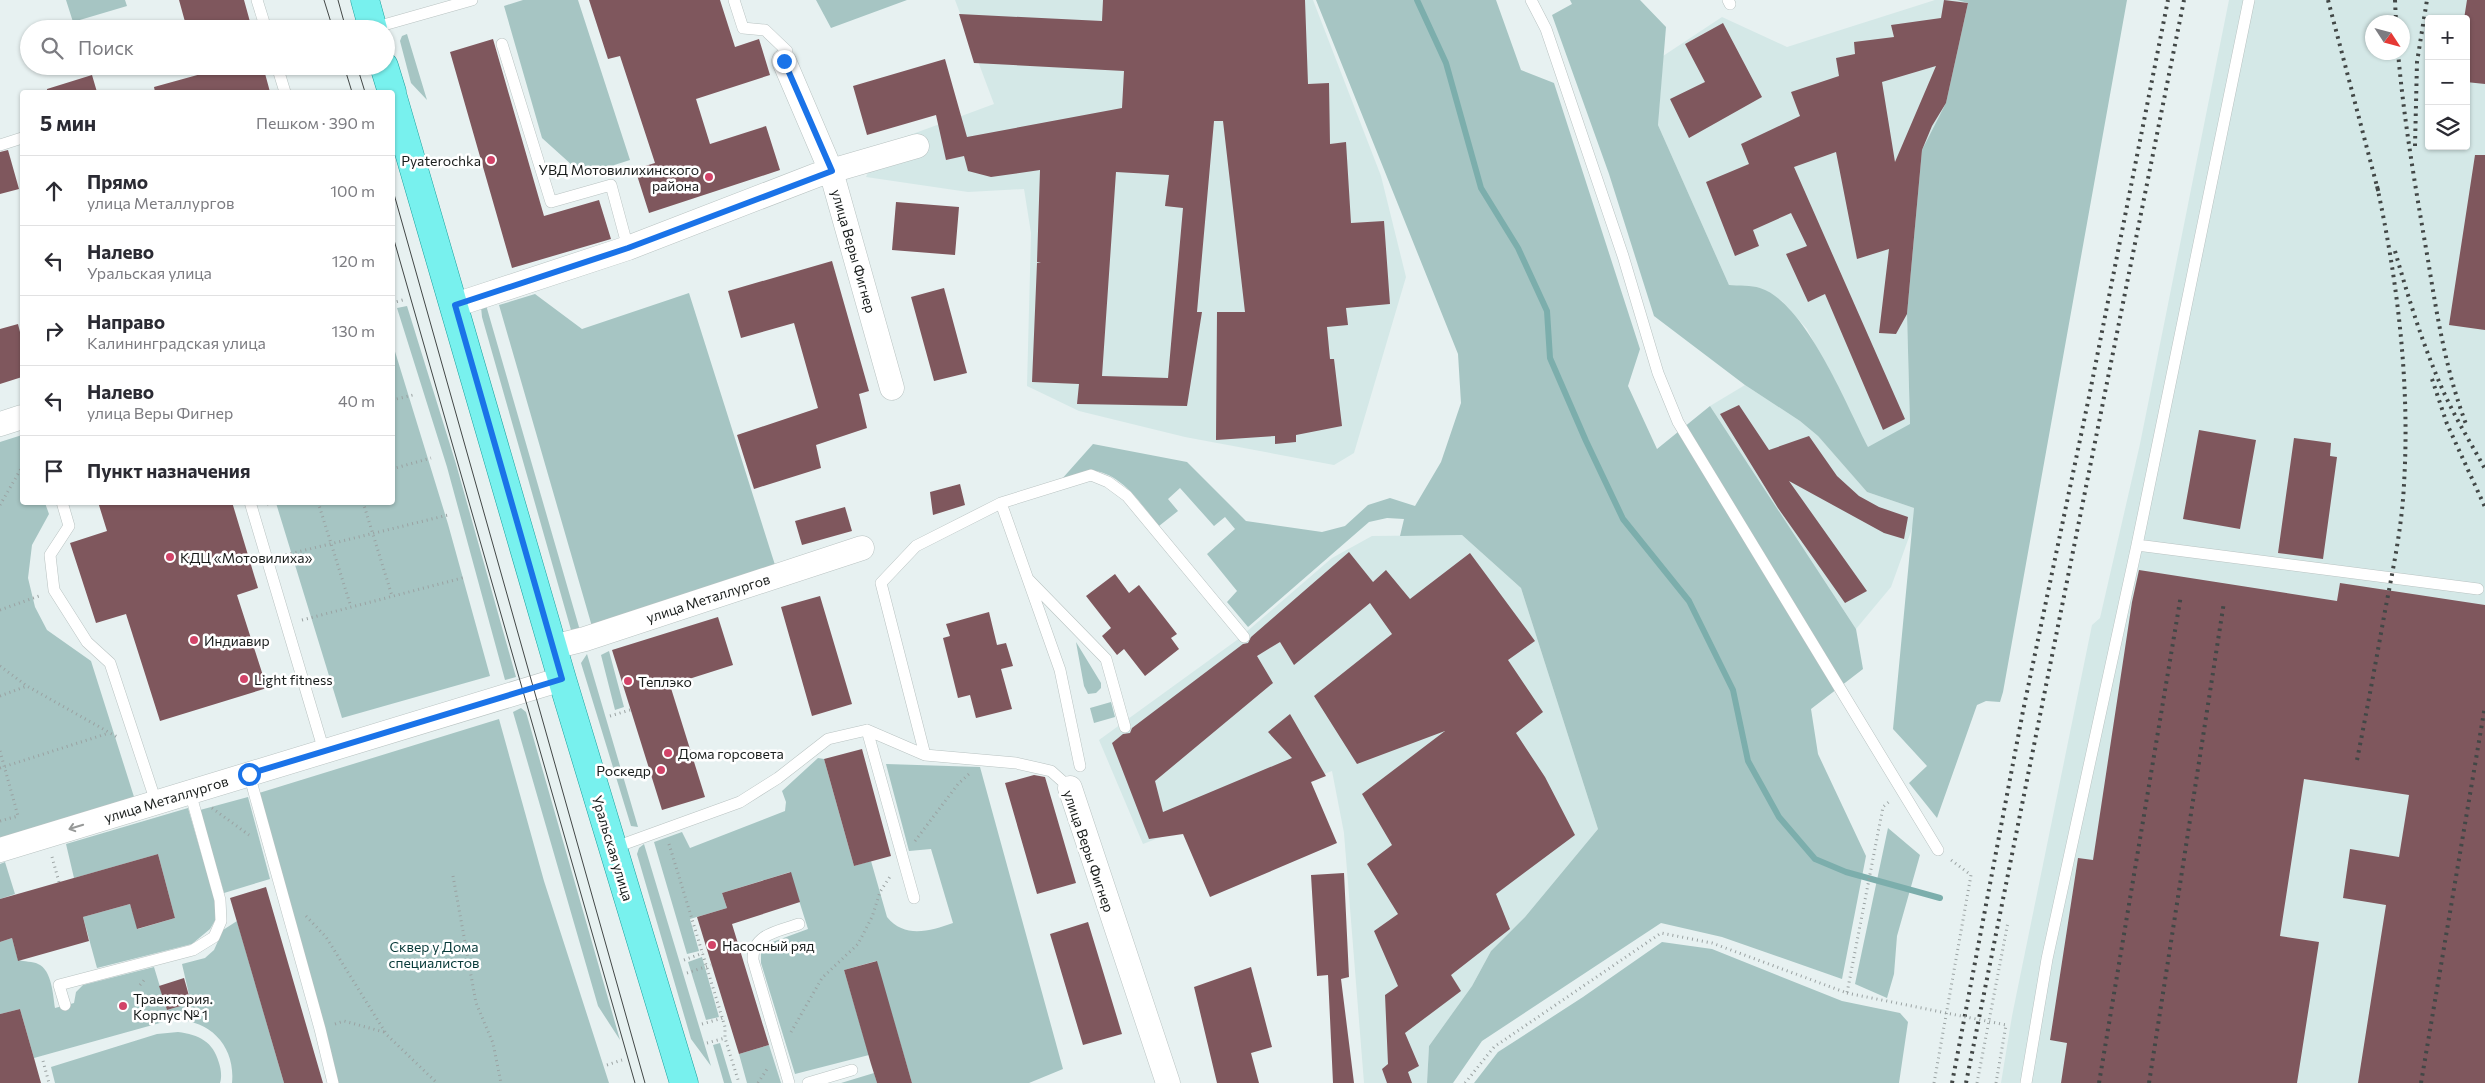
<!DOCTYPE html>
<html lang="ru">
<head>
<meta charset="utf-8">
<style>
  :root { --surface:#fff; --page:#f7f7f7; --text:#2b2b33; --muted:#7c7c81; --line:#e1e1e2 }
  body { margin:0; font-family:Commissioner,sans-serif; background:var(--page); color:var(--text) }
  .controls { position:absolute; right:15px; top:15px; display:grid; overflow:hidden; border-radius:5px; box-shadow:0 1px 4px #0004 }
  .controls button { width:45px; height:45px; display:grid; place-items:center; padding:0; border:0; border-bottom:1px solid var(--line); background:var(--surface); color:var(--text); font:25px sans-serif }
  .compass { position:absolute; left:2365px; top:15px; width:45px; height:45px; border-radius:50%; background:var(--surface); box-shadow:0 1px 4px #0004; rotate:126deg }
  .stop { position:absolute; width:15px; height:15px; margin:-11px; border:4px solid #1a73e8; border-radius:50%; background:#fff }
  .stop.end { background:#1a73e8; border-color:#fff; box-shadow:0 1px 5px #0008 }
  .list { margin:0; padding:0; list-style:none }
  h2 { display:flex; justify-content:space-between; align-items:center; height:65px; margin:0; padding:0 20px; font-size:21px }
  h2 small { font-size:16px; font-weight:400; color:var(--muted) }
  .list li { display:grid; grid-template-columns:32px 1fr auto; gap:15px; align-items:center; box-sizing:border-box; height:70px; padding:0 20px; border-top:1px solid var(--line) }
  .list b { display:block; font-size:19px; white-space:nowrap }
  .list p { margin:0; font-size:16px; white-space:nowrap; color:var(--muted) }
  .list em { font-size:16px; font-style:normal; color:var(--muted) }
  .icon { flex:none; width:28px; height:28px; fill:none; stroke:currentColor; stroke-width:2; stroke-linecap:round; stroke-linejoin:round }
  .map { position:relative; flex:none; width:2485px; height:1083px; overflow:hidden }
  .search { position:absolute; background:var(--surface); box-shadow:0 1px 4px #0004; left:20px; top:20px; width:375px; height:55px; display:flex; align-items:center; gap:12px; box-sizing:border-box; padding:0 18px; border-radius:28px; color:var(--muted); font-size:19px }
  .panel { position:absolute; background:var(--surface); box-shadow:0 1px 4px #0004; left:20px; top:90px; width:375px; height:415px; border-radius:5px }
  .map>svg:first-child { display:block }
  .built { fill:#d4e8e7; fill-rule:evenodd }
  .green { fill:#a6c5c3 }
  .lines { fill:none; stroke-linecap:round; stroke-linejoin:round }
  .stream { stroke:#7caeac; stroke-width:6 }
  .building { fill:#7f575d; fill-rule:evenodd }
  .lane-casing { stroke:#b9c3c2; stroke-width:12 }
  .street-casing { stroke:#b9c3c2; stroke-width:25 }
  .primary-casing { stroke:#1ca09d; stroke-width:29 }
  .path { stroke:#9aa2a2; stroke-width:3; stroke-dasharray:1 4; stroke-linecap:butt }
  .lane { stroke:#fff; stroke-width:11 }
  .street { stroke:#fff; stroke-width:24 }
  .primary { stroke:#78f1ee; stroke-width:28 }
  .tram { stroke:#424746; stroke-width:1 }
  .rail { stroke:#424746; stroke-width:4; stroke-dasharray:2.5 5; stroke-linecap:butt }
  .path-bridge { stroke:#9aa2a2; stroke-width:3; stroke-dasharray:1 4; stroke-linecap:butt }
  .oneway { stroke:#979998 }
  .route { stroke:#1a73e8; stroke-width:6 }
  .poi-dot { fill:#d24368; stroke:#fff; stroke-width:2 }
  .labels { text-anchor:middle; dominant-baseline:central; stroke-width:5; stroke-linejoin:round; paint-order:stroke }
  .poi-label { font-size:14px; fill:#181c1b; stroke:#fff; text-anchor:start }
  .street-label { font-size:14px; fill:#181c1b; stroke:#fff }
  .park-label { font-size:14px; fill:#083a39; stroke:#fff }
</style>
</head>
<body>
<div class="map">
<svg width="2485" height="1083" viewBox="0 0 2485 1083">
  <rect width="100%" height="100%" fill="#e7f1f1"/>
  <path class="built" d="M955,0H1313L1381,176L1406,277L1354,453L1334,465L1185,437L1079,411L1027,386L1031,233L1024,189L968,192L866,177L880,146L994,104Z
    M1935,0H1957L1968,3L1907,314L1910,425L1868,448L1807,329L1782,301L1760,288L1729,285L1658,125L1663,56L1722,17L1787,47Z
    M2229,0H2485V1083H2001L2012,1016L2092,625L2100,618L2140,444ZM2429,19H2466V146H2429ZM2372,22H2402V52H2372Z
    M1745,385L1800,421L1818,436L1867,492L1914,508L1913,526L1891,587L1856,629L1710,406Z
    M1462,535L1521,588L1598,829L1525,917L1491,951L1472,986L1429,1046L1427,1083H1364L1344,833L1332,771L1143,844L1099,740L1237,640L1332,558L1372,536Z"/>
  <path class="green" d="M66,0H125L127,6L73,22Z
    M523,0H578L630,160L583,175L542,138L504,6Z
    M816,0H907L831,28Z
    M1316,0H1496L1521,70L1554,83L1640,349L1628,386L1657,449L1710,406L1856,629L1863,669L1811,709L1818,754L1866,856L1842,979L1722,937L1661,923L1482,1041L1453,1083H1427L1429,1046L1472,986L1491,951L1525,917L1598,829L1521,588L1462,535L1400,536L1404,519L1387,518L1369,522L1248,627L1227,602L1237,591L1207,554L1235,529L1225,517L1214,526L1180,488L1168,499L1178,511L1159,526C1143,507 1123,474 1094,471C1085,470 1070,478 1061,480L1093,444L1187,462L1246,521L1322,532L1345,526L1368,505L1390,498L1415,506L1441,462L1461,403L1458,354Z
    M1570,0H1640L1666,27L1658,125L1729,285C1739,286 1751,285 1760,288C1805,302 1847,406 1868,447L1910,424L1907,314L1922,150L1946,103L1968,3L1957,0H2127L2003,692L2000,702L1986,701L1977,705L1937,818L1909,783L1927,766L1893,729L1914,508L1867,492L1818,436L1800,421L1745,385L1654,316L1609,174L1552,15L1572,4Z
    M407,34L427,100L411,83L400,41L402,36Z
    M689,293L775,565L593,630L499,305L535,294L582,329Z
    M486,305L581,634L574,633L571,630L482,317L481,307Z
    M407,306L456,464L516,677L505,680L447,467L397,308Z
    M393,345L448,524L490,676L342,718L276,503L392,502Z
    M22,435V502L45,503L49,514L32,545L28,578L35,607L47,630L91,661L135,800L0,841V442Z
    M1076,642L1101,683V688L1096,693L1088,694L1084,686Z
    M609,651L624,707L615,710L601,655Z
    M587,654L638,827L631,826L581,663Z
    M1111,702L1115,717L1094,723L1090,708Z
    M521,708L526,712L620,1040L598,1006L513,712Z
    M499,719L544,881L609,1083H338L259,793Z
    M818,758L824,759L854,866L871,861L887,917C905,939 930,931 953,923L931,849L909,851L886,764L980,767L1063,1069L1029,1083H912L876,961L844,970L869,1055L795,1074L761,963V952L767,944L808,929L790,872L722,893L727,908L690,919L699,951L687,954L654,842L682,832L690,848L785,811L786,802L782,791Z
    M248,797L270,879L224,893L200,810Z
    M188,808L219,914L210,929L192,944L97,968L83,917L130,904L138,929L175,918L158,854L74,878L66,844Z
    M1888,828L1920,855L1897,936L1894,974L1887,998L1855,984Z
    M644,844L711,1066L691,1039L637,854L639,848Z
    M5,862L15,894L0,899V864Z
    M237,921L284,1083H232C236,1044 206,1015 167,1021L34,1058L20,1009L0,1014V942L12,938L18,960C24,962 33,961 38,964C52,970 53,995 55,1008L74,1003L76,992L83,985L154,967L167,1010L191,1003L182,964L205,958L214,950L223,930Z
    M1662,942L1712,949L1842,1001L1900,1013L1908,1022L1899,1083H1474L1498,1052L1583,997Z
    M702,957L719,1017L706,1020L688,962Z
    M178,1032C199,1035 213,1041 219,1063C221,1069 222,1077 220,1083H55L51,1067L157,1034Z
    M720,1043L732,1083H724L713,1045Z
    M769,1045L781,1083H747L739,1054Z
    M874,1073L877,1083H841Z"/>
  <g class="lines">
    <path class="stream" d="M1417,0L1446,63L1481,188L1518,248L1547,311L1550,358L1586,441L1623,519L1689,601L1733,690L1748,761L1779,817L1815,859L1846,872L1940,898"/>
  </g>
  <path class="building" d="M179,0H244L252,29H187Z
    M589,0H720L735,47L759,39L770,75L696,99L710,144L766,126L780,170L649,213L635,169L655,163L620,56L608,59Z
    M1103,0H1305L1308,84L1329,83L1330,144L1346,142L1351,223L1384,221L1390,304L1346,308L1348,325L1327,327L1330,359H1334L1342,426L1296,435V442L1275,444V436L1216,440L1217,312H1245L1223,121H1214L1197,312H1202L1187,406L1077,404L1079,384L1032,382L1037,263L1041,262H1037L1040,170L991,177L968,171L964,156L946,160L936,115L867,135L853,86L945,59L967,137L1122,108L1124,71L974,63L959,14L1102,21ZM1116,172L1169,175L1165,206L1183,208L1168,378L1102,376Z
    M1944,0L1968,3L1946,103L1932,126L1922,150L1907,314L1896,334L1879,333L1889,249L1857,259L1836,152L1794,167L1905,419L1883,430L1825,294L1808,302L1786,254L1807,246L1791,213L1753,230L1759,246L1735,256L1706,182L1749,164L1741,144L1800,116L1791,92L1839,76L1836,58L1855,54L1854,42L1894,37L1891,25L1941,18ZM1936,66L1895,162L1882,82Z
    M2467,0H2485V84L2466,82V19H2464Z
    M1723,23L1762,97L1689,138L1670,99L1705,82L1685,44Z
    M493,39L544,216L599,200L611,239L512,268L450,52Z
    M198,66H263L270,92H155L154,87L201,74Z
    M92,75L97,92H47V89Z
    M8,150L19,189L0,194V152Z
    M2475,155H2485V330L2449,325Z
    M896,202L959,207L955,255L892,250Z
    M832,261L869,391L859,394L867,428L816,445L821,468L754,489L737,435L818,408L794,323L741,338L728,291Z
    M944,288L967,373L934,381L911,297Z
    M18,324L22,340V377L0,384V329Z
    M1739,405L1769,450L1809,436L1837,476L1859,496L1879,507L1908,517L1904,539L1884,533L1789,481L1867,591L1845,603L1778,508L1720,414Z
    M2199,430L2256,440L2240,529L2183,519Z
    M2294,438L2331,443L2330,456L2337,457L2323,559L2278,553Z
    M960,484L965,505L933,515L930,492Z
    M98,502H232L258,588L237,595L267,688L160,721L126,614L96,623L70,543L107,531Z
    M845,507L852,531L802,545L795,521Z
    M1349,552L1373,582L1386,570L1410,599L1470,553L1535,641L1508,660L1543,712L1516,733L1545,777L1575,835L1496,894L1510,929L1451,975L1461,991L1405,1033L1419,1066L1408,1072L1412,1083H1387L1382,1069L1388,1064L1385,995L1398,986L1374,931L1398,914L1367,864L1392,845L1362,794L1445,731L1357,764L1314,696L1392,634L1370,603L1294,665L1280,642L1257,656L1273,683L1155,781L1163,812L1292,758L1268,732L1290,714L1326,776L1311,782L1337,843L1210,897L1183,834L1149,839L1112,743L1123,734L1130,733L1132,728L1243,644L1248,643L1251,637Z
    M2139,570L2337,601L2340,583L2485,605V1083H2358L2386,905L2343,898L2350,849L2399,857L2409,795L2304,779L2280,936L2319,942L2297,1083H2061L2067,1043L2050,1040L2078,858L2093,860L2132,602Z
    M1115,574L1129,593L1139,585L1177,634L1171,638L1179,649L1145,676L1124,649L1117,655L1102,636L1111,628L1086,596Z
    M820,596L852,704L812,716L781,607Z
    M989,612L997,645L1006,643L1013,666L1001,669L1012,709L976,718L970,695L958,698L943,638L950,636L946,624Z
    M718,617L733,665L670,685L705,797L662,810L612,650Z
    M862,749L891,856L854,866L824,759Z
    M1034,775L1045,777L1076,883L1037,894L1005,783Z
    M158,854L175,918L137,929L130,904L83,917L89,941L18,961L12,938L0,942V899Z
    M791,872L800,902L732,924L769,1045L739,1054L697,917L727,908L722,893Z
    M1344,873L1349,977L1341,979L1354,1083H1333L1328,975L1317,976L1311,875Z
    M266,887L323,1083H284L230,898Z
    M1088,922L1122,1034L1083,1045L1050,934Z
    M877,961L912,1083H877L871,1064L844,970Z
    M1251,967L1272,1047L1251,1053L1259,1083H1217L1194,987Z
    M184,978L191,1003L167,1010L159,986Z
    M20,1009L34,1058L41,1083H0V1014Z"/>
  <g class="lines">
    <defs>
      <path id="lane" d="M257,0L266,29
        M734,0L743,28L765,30L787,51
        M1531,0L1546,29L1623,256L1658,373L1678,422L1938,850
        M1728,0L1730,4
        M373,28L472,0
        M502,44L551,202L611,185L628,248
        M277,66L285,92
        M0,145L22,138
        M62,502L69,526L50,555L54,590L87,642L110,663L156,802
        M250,502L324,751
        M1001,503L1060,670L1080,766
        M2137,545L2478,589
        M1028,579L1106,659L1125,727
        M867,730L914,898
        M249,774L320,1029L333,1083
        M1070,788L1051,771L1016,763L925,755L881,583L916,546L1001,503L1091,475L1108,482L1127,496L1244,637
        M613,848L740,802L778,778L828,739L867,730L925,755
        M65,1005L59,985L193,950L214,937L221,921L220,900L190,792
        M789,1083L753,960C752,934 779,931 799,924
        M808,1083L852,1070
        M2026,1083L2047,959L2137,545L2249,0"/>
      <path id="street" d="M784,61L831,171L892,388
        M455,305L628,248L817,175L917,146
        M0,424L22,417
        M553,647L585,639L862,548
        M1070,788L1168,1083
        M0,850L562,679"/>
      <path id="primary" d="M365,0L373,29
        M384,66L392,92
        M392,94L562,679L684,1083"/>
    </defs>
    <use href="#lane" class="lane-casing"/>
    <use href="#street" class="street-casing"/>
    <use href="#primary" class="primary-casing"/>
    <path class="path" d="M392,303L406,299
      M392,400L413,395
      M392,469L431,458
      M318,502L351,607
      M363,502L392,596
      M267,504L274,502
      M0,505L22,467
      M281,556L448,515
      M0,610L39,596
      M302,620L466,577
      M0,666L27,686L119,738
      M0,696L27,686
      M610,716L630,710
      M0,751L18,816L0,821
      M0,768L109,733
      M212,808L249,835
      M915,841L958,784L969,774
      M669,844L725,1027V1038L739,1083
      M52,857L59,882
      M453,876L476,1003L493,1043L501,1083
      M306,916L326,937L387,1035L437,1083
      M684,960L703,953
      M687,973L711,965
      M140,985L145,979
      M335,1024L344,1021L384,1032
      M702,1024L723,1018
      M791,1032L822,978L858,944L872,917L880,892L891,875
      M707,1043L725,1038
      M43,1061L49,1083
      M607,1065L622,1060
      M758,1083L767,1069
      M1465,1083L1494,1047L1661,933L1712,943L1847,993L1883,807L1891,800
      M1934,1083L1971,875L1951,860
      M1977,1083L2008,922
      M1996,1083L2006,1025"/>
    <use href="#lane" class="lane"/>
    <use href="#street" class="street"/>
    <use href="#primary" class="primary"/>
    <path class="tram" d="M324,0L333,29
      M338,0L346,29
      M344,66L352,92
      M357,66L365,92
      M392,187L645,1083
      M392,233L635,1083"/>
    <path class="rail" d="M2328,0L2379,194
      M2395,0L2396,22
      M2398,52C2404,122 2416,191 2428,260C2437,316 2446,371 2466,424
      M2415,146L2417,62L2427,0
      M2395,251C2409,300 2424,349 2445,395C2457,421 2472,445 2485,469
      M2432,379L2447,424L2485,507
      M2357,760C2367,710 2376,661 2385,611C2393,569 2402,527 2404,484C2410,385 2398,283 2377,186
      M1952,1083L2023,711L2089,397L2168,0
      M1966,1083L2184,0
      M2099,1083L2181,595
      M2149,1083L2224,602
      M2421,1083L2485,706"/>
    <path class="path-bridge" d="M1847,993L2006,1025"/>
  </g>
  <defs><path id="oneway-shaft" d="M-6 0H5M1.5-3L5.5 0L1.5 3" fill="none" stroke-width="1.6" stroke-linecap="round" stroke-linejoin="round" transform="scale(1.25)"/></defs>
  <use class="oneway" href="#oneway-shaft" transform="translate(76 827) rotate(163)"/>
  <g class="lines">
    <path class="route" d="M249,774L562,679L455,305L628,248L832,171L784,61"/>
  </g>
  <g class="poi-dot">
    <circle cx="491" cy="160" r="5"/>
    <circle cx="709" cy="177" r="5"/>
    <circle cx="170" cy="557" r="5"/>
    <circle cx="194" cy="640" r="5"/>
    <circle cx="244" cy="679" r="5"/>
    <circle cx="628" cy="681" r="5"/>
    <circle cx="668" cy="753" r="5"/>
    <circle cx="661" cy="770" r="5"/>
    <circle cx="712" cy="945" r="5"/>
    <circle cx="123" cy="1006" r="5"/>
  </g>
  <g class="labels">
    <g class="poi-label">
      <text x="481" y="160" text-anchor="end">Pyaterochka</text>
      <text x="699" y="169" text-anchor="end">УВД Мотовилихинского<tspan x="699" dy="16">района</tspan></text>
      <text x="180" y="557">КДЦ «Мотовилиха»</text>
      <text x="204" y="640">Индиавир</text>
      <text x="254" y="679">Light fitness</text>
      <text x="638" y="681">Теплэко</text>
      <text x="678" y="753">Дома горсовета</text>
      <text x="651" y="770" text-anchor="end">Роскедр</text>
      <text x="722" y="945">Насосный ряд</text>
      <text x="133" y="998">Траектория.<tspan x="133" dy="16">Корпус № 1</tspan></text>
    </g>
    <g class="street-label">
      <text transform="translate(854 251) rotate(74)">улица Веры Фигнер</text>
      <text transform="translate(708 598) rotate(-18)">улица Металлургов</text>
      <text transform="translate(166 799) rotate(-17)">улица Металлургов</text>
      <text transform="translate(613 848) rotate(73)">Уральская улица</text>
      <text transform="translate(1089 851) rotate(71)">улица Веры Фигнер</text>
    </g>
    <g class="park-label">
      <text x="434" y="946">Сквер у Дома<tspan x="434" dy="16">специалистов</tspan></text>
    </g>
  </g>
</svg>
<div class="controls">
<button>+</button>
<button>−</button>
<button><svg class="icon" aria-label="layers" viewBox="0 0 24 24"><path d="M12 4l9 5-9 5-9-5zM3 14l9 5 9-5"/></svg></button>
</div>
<svg class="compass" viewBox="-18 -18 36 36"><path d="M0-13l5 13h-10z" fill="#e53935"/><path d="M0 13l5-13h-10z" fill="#7c7c81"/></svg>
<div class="stop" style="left:249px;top:774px"></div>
<div class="stop end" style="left:784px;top:61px"></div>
<div class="search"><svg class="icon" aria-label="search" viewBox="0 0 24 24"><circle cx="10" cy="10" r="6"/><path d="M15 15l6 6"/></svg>Поиск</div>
<section class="panel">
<h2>5 мин<small>Пешком · 390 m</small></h2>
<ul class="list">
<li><svg class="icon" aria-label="ahead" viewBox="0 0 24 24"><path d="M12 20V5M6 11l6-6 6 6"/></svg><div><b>Прямо</b><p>улица Металлургов</p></div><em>100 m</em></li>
<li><svg class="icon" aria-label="left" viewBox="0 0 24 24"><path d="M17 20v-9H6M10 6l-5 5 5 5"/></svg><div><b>Налево</b><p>Уральская улица</p></div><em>120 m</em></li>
<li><svg class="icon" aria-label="right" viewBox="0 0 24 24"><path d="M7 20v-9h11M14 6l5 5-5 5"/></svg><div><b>Направо</b><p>Калининградская улица</p></div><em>130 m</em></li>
<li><svg class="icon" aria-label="left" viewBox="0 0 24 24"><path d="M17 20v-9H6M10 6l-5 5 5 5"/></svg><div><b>Налево</b><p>улица Веры Фигнер</p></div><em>40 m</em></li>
<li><svg class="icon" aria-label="arrive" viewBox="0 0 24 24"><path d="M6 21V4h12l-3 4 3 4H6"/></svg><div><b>Пункт назначения</b></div></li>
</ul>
</section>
</div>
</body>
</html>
